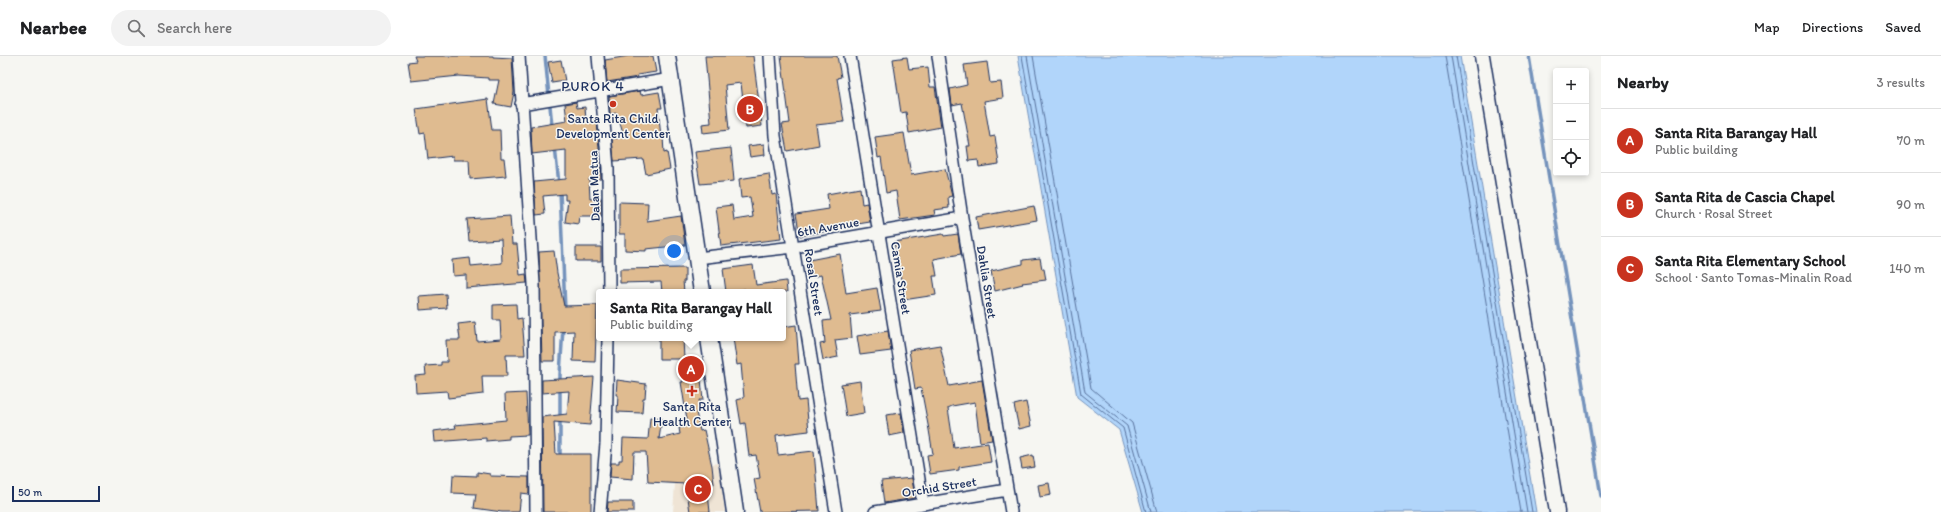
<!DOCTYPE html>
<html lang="en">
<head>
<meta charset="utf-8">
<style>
  :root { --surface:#fff; --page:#f2f2f2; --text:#202124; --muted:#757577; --line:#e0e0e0; --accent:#c8321e }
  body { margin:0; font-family:Itim,sans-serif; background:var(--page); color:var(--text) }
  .controls { position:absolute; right:12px; top:12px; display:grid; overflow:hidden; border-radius:4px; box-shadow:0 2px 6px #0003 }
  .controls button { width:36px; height:36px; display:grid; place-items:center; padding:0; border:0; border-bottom:1px solid var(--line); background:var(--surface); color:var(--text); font:20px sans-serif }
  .scale { position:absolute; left:12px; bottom:10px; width:88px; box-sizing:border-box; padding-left:4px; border:2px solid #1b2f5e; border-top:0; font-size:11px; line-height:14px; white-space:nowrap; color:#1b2f5e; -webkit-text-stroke:3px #f6f6f2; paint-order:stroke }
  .you { position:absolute; left:674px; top:195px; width:14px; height:14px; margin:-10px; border:3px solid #fff; border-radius:50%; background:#1a73e8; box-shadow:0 0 0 6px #1a73e833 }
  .badge { display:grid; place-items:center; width:26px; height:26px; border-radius:50%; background:var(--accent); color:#fff; font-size:13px; font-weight:700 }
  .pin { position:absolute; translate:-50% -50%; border:2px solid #fff; box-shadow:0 1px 4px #0006 }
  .popup { position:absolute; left:596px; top:233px; width:190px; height:52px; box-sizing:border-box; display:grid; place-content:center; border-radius:4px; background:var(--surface); filter:drop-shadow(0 1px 3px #0005); font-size:13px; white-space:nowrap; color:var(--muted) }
  .popup b { font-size:15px; color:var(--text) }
  .popup::after { content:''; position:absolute; left:50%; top:100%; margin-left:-8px; border:8px solid transparent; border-top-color:var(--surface) }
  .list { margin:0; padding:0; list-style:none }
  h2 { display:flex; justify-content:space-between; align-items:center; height:52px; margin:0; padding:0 16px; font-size:17px }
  h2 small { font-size:13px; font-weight:400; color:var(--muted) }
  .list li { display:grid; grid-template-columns:26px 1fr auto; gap:12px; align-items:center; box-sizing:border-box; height:64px; padding:0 16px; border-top:1px solid var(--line) }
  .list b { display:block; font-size:15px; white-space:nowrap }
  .list p { margin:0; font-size:13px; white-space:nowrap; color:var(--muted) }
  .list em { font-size:13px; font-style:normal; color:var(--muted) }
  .icon { flex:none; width:22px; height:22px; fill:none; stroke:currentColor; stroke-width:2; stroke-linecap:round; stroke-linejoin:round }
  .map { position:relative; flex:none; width:1601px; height:456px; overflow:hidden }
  header { display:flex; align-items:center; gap:24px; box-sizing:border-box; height:56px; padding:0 20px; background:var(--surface); border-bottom:1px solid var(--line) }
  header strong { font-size:19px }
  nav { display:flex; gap:22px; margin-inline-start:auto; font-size:14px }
  .search { width:280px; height:36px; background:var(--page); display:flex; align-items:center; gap:10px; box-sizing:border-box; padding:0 14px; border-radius:22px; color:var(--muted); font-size:15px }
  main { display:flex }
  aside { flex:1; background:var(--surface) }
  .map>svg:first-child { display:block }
  .built { fill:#efe4d5 }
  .water { fill:#b1d5fa; stroke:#7593bc }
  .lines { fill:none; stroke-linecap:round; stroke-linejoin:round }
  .shore { stroke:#57719c; stroke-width:1 }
  .stream { stroke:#7593bc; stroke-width:3.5 }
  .building { fill:#dfbb90; stroke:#1b2f5e }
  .minor-casing { stroke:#1b2f5e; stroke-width:14 }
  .tertiary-casing { stroke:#1b2f5e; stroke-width:17 }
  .secondary-casing { stroke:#1b2f5e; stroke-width:19 }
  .minor { stroke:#f6f6f2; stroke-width:11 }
  .tertiary { stroke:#f6f6f2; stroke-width:14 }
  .secondary { stroke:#f6f6f2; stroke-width:16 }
  .poi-dot { fill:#c8321e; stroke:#f6f6f2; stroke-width:1.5 }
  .labels { text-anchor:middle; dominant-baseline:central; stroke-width:3; stroke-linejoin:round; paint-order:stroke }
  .poi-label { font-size:13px; fill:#1b2f5e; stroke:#f6f6f2 }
  .street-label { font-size:13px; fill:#1b2f5e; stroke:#f6f6f2 }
  .neighbourhood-label { font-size:14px; letter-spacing:1px; fill:#1b2f5e; stroke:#f6f6f2 }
</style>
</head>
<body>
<header>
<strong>Nearbee</strong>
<div class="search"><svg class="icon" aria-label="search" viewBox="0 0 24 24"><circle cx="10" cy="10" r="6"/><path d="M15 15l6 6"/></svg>Search here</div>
<nav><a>Map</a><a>Directions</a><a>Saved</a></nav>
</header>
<main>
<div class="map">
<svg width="1601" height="456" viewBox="0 0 1601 456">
  <rect width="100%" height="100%" fill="#f6f6f2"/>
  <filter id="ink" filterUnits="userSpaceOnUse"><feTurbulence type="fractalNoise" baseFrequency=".025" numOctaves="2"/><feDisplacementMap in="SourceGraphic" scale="8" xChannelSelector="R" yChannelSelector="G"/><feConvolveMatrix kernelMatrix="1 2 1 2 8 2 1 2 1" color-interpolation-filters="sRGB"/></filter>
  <g filter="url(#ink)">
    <path class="built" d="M718,407L725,456H673L676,413Z"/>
    <path class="water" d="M1018,0H1460L1536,456H1143L1119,374L1077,341Z"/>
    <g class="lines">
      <path class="shore" d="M1022,0L1081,338L1123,372L1146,456
        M1027,0L1085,336L1127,370L1151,456
        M1033,0L1091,332L1132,367L1157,456
        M1445,0L1521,456
        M1451,0L1527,456
        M1456,0L1532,456"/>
      <path class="stream" d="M545,0L552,70
        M1529,0L1601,440
        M555,91L559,128
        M560,134L565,254
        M560,402V318L563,272"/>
    </g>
    <path class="building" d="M414,0H493V1L512,2L514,36L511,51L494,48L499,24H488V22L459,20L411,25L408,6L416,5Z
      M629,0H653L656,16L637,19L638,21L607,26L605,4Z
      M705,0H753L762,70L746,72L741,27L725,29L729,74L703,77L702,68L711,67Z
      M781,0H837L841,21L837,22L844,66L816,69L819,89L787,95L782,68L790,67Z
      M907,1L909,13L928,11L930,31H935L941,71L909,77L906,56L901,57L893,3Z
      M561,4L565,25L552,27L548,6Z
      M987,6L990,27L1001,26L1003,42L984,45L990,81L995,80L999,108L979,111L978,104L969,105L967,90H970L962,47L952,49L950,33L967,29L964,9Z
      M640,35L641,39L659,36L662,52H658L661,81H663L664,97L667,96L670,113L646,118L643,103L614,105L612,83L624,81L617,57L610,58L609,40Z
      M488,43L492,74H500L501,102H504L506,120L470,123L469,104H453V100L428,103L425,77L420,78L416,53Z
      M576,46L577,52L585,51L586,65L597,63L600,107L601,123H589L590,143L601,142V160H579L578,168L565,166L568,144H565V138L543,140L545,158L536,159L534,126L566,123V94L532,98L531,71L567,65L565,48Z
      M904,77L911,119L945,113L952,140L948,141L949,152L934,154L935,159L900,164L896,135L886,137L881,101L878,102L875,81Z
      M764,88L765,99L750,101L748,90Z
      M731,92L734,125L700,128L695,96Z
      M769,118L772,139L776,138L781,183L721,190L716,151L732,149L734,164L753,161L750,141L741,142L739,123Z
      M860,132L862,148L867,147L870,166L833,172V174L800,180L796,158L829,153L827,138Z
      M619,146L648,147L647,165L681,160L685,189L646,193V195L625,194V178H619Z
      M1034,150L1037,164L978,174L976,161Z
      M510,160L512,188H517L520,219L526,218L527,227L466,232V219L453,220L452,204L470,202L471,210L502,207L501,183L469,185L467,163Z
      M943,178L944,180L958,178L961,198L934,203L937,220H933L936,239L903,244L900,229H902L894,186Z
      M576,191H601V205H576Z
      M554,195L557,217L564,250L597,249L595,306L573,305L574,275L555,276V305H542L539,196Z
      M840,198L846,237L877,232L881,255L850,259L852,282L835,284L838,301L823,304L820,288L825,287L823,265L831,264L821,219L812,221L809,204Z
      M1040,202L1042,213H1044L1046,224L1022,227L1023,228L995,235L991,215L1023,208V204Z
      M753,209L756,229L786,225L787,236H746L745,233L726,236L723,213Z
      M685,212V225H683L684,236H662L661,226L620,227V213Z
      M446,238L447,252L420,254L419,240Z
      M516,248L517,263L522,262L525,299H506L507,320H482L483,338L448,342L447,335L416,337L415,320L426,319L425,310L441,309V306H447L446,284H460L458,268L475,266L477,285L501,283L500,264H493V249Z
      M796,269L799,308H795L798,345L806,344L809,375L776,379L778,399L814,395L819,455L760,456L754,423L760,422L756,399L749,400L745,367L741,368L737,344L744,342L741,308L737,309L733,282H783V271Z
      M888,275L891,295L860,299L857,280Z
      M659,282H683L684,303H659Z
      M940,289L949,330L982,324L992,384L980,386L975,346L952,350L948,352L954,392L988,387L991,406L959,411V414L930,418L927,399L933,398L929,374L921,332L915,333L909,294Z
      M699,302L703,344H699L701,355L696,356L700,375L704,374L712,410L714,428L707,429L710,456H690L686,428L648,426L646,396H634L633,423L610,421L611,407H619V404H622L623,382L648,383L650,362L662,363L659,383L680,378L679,372L688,370L681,326H683L682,304Z
      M594,321L590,369L554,366L556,398H591V456H543L542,361L567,358L569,335L542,337V324Z
      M617,324L646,328L645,342H643L642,357L617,356L618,339H616Z
      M860,325L864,357L846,360L841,328Z
      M526,337L528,379L509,380V383L486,385V382L435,386L434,375L456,372L455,369L506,364L505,338Z
      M1026,346L1031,370L1019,373L1014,349Z
      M901,357L904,377L889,380L886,359Z
      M1033,399L1035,411L1022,413L1020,402Z
      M477,416L490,418V420L529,421V438L521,437L519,456H502L474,452L476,438L452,437L453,419L477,420Z
      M912,422L915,442L884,447L881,425Z
      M1049,427L1051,439L1040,441L1038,429Z
      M608,446H633V456H607Z"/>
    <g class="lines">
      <defs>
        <path id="minor" d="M519,0L534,228L536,456
          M598,0L608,112L609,236
          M770,0L775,80L836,456
          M850,0L923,448
          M938,0L962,162L1011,456
          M521,48L671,23
          M697,202L794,191L962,162
          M600,456L606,388L608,282
          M875,456L1007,434"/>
        <path id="tertiary" d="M1482,0L1557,456"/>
        <path id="secondary" d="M667,0L702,236
          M709,282L735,456"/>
      </defs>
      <use href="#minor" class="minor-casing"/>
      <use href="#tertiary" class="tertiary-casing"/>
      <use href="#secondary" class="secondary-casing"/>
      <use href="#minor" class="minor"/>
      <use href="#tertiary" class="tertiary"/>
      <use href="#secondary" class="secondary"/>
    </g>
  </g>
  <g class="poi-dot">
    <circle cx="613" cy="48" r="4"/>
    <path d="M690 329h4v4h4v4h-4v4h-4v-4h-4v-4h4z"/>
  </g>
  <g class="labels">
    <g class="poi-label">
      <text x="613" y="62">Santa Rita Child<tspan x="613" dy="15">Development Center</tspan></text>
      <text x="692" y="350">Santa Rita<tspan x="692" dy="15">Health Center</tspan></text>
    </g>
    <g class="street-label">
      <text transform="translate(594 130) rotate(-92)">Dalan Matua</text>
      <text transform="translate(828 171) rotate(-10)">6th Avenue</text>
      <text transform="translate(901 222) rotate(81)">Camia Street</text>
      <text transform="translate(814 226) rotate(81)">Rosal Street</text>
      <text transform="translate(987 226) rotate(81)">Dahlia Street</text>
      <text transform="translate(939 431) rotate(-9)">Orchid Street</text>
    </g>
    <g class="neighbourhood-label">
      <text x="593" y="30">PUROK 4</text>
    </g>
  </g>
</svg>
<div class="controls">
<button>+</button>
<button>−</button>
<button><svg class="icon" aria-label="locate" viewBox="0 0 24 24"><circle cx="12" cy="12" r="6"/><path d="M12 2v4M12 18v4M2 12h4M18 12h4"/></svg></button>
</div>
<div class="scale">50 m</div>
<div class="you"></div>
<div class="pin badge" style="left:691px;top:313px">A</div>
<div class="popup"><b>Santa Rita Barangay Hall</b>Public building</div>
<div class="pin badge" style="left:750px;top:53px">B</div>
<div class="pin badge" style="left:698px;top:433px">C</div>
</div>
<aside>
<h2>Nearby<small>3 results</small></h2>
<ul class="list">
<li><span class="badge">A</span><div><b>Santa Rita Barangay Hall</b><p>Public building</p></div><em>70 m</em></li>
<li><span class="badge">B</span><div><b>Santa Rita de Cascia Chapel</b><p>Church · Rosal Street</p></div><em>90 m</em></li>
<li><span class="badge">C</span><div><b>Santa Rita Elementary School</b><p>School · Santo Tomas-Minalin Road</p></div><em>140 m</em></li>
</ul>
</aside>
</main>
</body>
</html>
